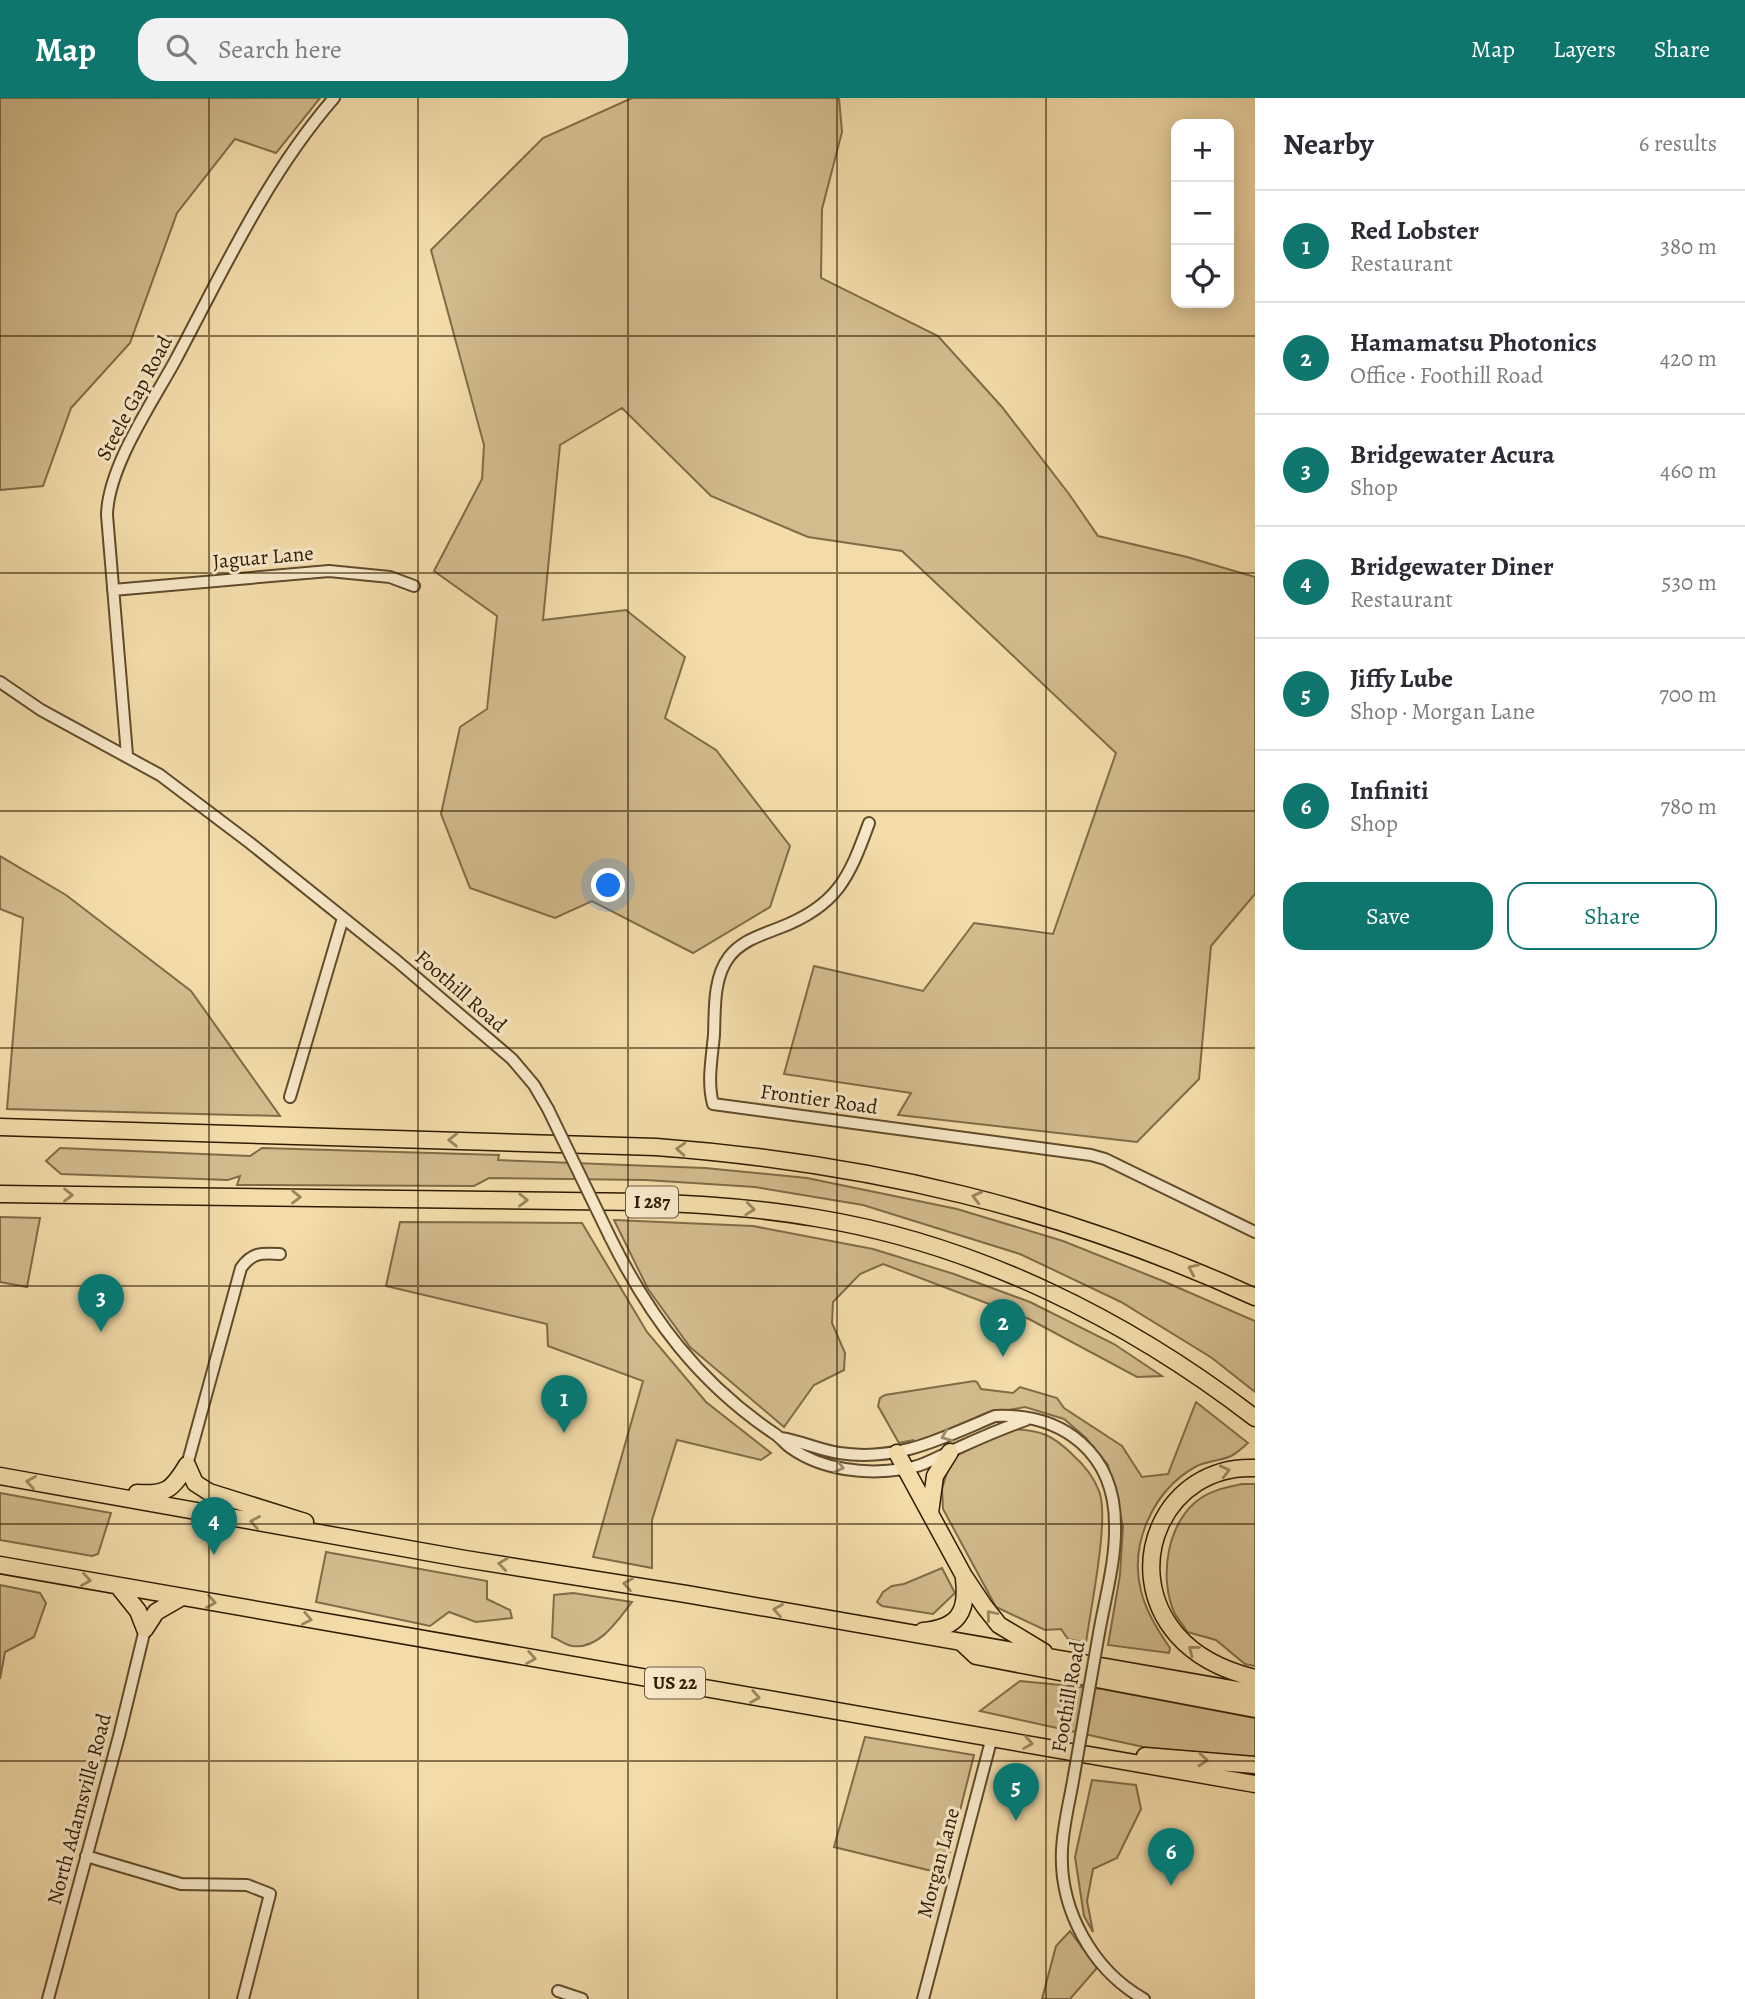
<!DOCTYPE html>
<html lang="en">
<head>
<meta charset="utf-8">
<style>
  :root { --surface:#fff; --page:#f2f2f3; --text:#2b2b33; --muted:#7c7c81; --line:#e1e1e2; --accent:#0f766e }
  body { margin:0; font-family:Alegreya,serif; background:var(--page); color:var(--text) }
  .controls { position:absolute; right:21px; top:21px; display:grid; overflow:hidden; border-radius:14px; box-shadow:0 4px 18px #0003 }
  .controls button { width:63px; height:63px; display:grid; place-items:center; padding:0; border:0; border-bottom:2px solid var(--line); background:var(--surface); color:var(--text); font:35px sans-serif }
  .you { position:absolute; left:609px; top:788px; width:24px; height:24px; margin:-18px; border:5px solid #fff; border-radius:50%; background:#1a73e8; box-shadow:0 0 0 10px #1a73e833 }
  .badge { display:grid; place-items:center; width:46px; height:46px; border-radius:50%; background:var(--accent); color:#fff; font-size:23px; font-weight:700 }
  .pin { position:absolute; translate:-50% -58px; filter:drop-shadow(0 2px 4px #0008) }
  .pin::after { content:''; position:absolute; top:37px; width:24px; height:21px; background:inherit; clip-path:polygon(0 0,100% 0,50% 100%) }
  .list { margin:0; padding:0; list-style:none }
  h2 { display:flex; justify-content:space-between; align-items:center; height:91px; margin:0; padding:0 28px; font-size:30px }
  h2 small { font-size:23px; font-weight:400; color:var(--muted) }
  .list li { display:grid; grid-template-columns:46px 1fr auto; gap:21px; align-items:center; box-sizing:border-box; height:112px; padding:0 28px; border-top:2px solid var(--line) }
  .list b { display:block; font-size:26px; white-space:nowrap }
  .list p { margin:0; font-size:23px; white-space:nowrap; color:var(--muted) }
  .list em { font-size:23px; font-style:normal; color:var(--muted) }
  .actions { display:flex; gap:14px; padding:21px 28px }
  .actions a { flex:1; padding:16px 0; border:2px solid var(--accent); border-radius:21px; text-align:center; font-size:24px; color:var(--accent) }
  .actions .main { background:var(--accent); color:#fff }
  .icon { flex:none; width:38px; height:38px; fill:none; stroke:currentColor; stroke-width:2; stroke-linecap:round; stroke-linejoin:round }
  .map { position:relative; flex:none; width:1255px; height:1901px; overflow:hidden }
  header { display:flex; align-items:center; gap:42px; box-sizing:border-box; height:98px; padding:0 35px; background:var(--accent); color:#fff }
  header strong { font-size:33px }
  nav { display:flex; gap:38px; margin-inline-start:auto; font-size:24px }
  .search { width:490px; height:63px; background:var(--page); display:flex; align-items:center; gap:18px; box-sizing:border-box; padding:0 24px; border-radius:21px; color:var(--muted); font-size:26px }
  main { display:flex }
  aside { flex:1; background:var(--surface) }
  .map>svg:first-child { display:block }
  .green { fill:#d2bb8d; stroke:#816b46; stroke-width:2 }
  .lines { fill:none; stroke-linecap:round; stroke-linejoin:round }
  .minor-casing { stroke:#614b2a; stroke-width:14 }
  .highway-casing { stroke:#301b00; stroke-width:19 }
  .minor { stroke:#f7e8c8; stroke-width:10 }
  .highway { stroke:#f3dcaa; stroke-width:16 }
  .minor-bridge-casing { stroke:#614b2a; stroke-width:14; stroke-linecap:butt }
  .minor-bridge { stroke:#f7e8c8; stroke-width:10 }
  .oneway { stroke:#9b855e }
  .oneway2 { stroke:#9d8c6e }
  .grid { fill:none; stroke:#301b00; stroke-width:2; stroke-opacity:0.55 }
  .labels { text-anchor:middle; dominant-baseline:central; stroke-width:6; stroke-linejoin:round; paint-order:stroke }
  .shield { fill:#f7e8c8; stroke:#6c583c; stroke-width:2 }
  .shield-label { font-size:19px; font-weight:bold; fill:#301b00 }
  .street-label { font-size:21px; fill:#301b00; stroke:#f7e8c8 }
</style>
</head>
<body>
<header>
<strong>Map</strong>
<div class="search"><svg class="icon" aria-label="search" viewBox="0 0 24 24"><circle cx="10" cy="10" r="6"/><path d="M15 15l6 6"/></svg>Search here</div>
<nav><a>Map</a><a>Layers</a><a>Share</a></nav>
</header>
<main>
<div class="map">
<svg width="1255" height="1901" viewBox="0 0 1255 1901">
  <rect width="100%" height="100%" fill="#f3dcaa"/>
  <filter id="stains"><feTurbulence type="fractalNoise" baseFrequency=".00286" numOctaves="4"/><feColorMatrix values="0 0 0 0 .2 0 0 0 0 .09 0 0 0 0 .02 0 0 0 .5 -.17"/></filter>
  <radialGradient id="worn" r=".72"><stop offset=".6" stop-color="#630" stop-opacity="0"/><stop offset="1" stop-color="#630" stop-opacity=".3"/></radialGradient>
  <path class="green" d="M0,0H320L276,55L235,41L177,115L130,245L71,310L43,388L0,392Z
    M632,0H839L842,34L822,111L821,180L938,238L1002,309L1069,396L1098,438L1187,459L1255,479V796L1211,848L1199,981L1137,1044L898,1017L911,995L784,976L814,868L923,893L974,825L1053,836L1116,655L902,453L808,439L711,398L622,310L560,347L543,522L626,512L685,559L665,620L716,652L790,748L770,809L693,855L592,803L555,820L470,790L441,716L460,629L487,611L497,518L434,473L482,381L484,347L431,152L543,40Z
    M0,758L66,797L191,893L280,1018L7,1011L23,820L0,811Z
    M60,1050L250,1058L262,1050L499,1057L498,1062L705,1070L807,1080L957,1111L1063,1143L1163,1183L1255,1223V1294L1212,1260L1121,1204L1020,1156L863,1107L755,1089L646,1082L489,1080L474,1088L237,1087L240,1078L228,1082L61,1076L46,1063Z
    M0,1119L40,1120L27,1189L0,1184Z
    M614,1122L753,1128L873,1151L954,1176L1030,1204L1114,1246L1162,1278L1137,1279L1029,1221L883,1166L860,1176L833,1204L832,1225L845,1255L844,1272L814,1287L784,1329L690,1249L648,1191Z
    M400,1124L582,1125L647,1234L706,1304L771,1355L761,1362L677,1342L652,1422V1470L593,1459L643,1283L548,1248L547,1226L386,1188Z
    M974,1283L977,1284L981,1291L1013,1295L1020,1289L1057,1300L1064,1310L1122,1348L1142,1379L1168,1376L1196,1304L1248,1345C1243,1349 1237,1355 1231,1358C1220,1363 1206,1363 1195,1369C1153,1393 1129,1446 1141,1493C1146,1514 1158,1533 1170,1550L1169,1555L1108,1547L1120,1477L1123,1428L1108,1367L1086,1340L1064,1321L1025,1309L982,1317L915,1345L913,1342L899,1345L878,1308L880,1300L885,1297Z
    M1012,1331C1041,1332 1053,1337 1074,1358C1084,1367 1094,1380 1099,1393C1110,1420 1090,1513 1086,1545L1068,1541L1061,1531L1045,1532L996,1509L943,1411L942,1391L948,1371L958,1355Z
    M1242,1386H1255V1568L1245,1566L1216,1542L1187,1534C1184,1527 1178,1522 1175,1516C1158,1481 1167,1422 1201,1400C1213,1392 1227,1389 1242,1386Z
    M0,1395L111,1415L98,1456L92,1458L0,1442Z
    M326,1454L487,1483V1501L510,1512L512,1520L476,1524L449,1514L430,1528L316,1504Z
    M942,1470L955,1495L933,1516L882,1508L877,1504L883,1494L892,1488L904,1486Z
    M0,1487L40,1495L46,1505L34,1539L5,1554L0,1581Z
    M573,1495L632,1504C618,1522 599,1552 572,1548C566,1547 558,1541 552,1539L554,1497Z
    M1020,1583L1102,1591L1255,1620V1659L1148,1650L980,1613Z
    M865,1639L974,1657L944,1776L834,1749Z
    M1092,1682L1136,1687L1141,1711L1117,1760L1093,1771L1087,1803L1093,1834L1084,1818L1075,1759Z
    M1070,1833L1097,1870L1070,1901H1042L1056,1848Z"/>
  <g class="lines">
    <defs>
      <path id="minor" d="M113,492L329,473L390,479L414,488
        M0,584L41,612L160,677L250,745L397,863L512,961L534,987L548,1011
        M127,657L107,417C108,369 152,305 175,263C223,173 267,77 334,0
        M869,725C849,780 837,808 779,830C761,837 741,843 729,859C713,880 715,912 714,937C712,959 707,984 713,1006L1091,1057L1105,1061L1255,1134
        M290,999L343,820
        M610,1139C650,1220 699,1285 775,1336C781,1340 785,1346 791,1350C822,1372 866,1377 903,1371C922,1369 940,1358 958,1350C980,1340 1003,1330 1026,1322
        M781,1340C801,1343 819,1352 839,1355C898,1364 942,1340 995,1318C1064,1315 1115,1356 1115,1427C1116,1463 1105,1500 1099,1535
        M187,1367L241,1170C252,1154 262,1155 280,1156
        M1074,1677C1070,1702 1063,1727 1062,1752C1059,1811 1092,1872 1144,1901
        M86,1758L181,1786L247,1787L270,1796L243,1901
        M558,1893L582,1901
        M48,1901L119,1638L145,1531
        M923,1901L992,1639"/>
      <path id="highway" d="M0,1029L656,1049C869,1065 1061,1110 1255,1199
        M0,1096L642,1104C701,1106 759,1110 816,1120C976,1146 1128,1222 1255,1320
        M897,1355L964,1478L984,1508L999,1527L1044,1554
        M187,1367L195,1385L209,1394L305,1424
        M1255,1370C1165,1366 1119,1470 1177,1537C1197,1560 1226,1573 1255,1580
        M0,1378L465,1461L686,1496L1255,1595
        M137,1395C166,1397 172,1392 187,1367
        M930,1415L935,1378L950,1354
        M0,1467L1255,1686
        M118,1488L138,1513L145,1531
        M145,1531L156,1514L182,1499
        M923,1533C958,1530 968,1514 964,1481
        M961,1544L976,1558L1255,1611
        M1145,1658L1255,1667"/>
    </defs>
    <use href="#minor" class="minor-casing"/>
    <use href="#highway" class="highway-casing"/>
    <use href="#minor" class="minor"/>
    <use href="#highway" class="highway"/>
    <defs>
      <path id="minor-bridge" d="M548,1011L610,1139
        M1074,1677L1099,1535"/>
    </defs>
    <use href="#minor-bridge" class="minor-bridge-casing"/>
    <use href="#minor-bridge" class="minor-bridge"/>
  </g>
  <defs><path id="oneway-chevron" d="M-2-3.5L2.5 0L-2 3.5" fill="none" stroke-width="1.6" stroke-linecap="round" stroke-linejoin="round" transform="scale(1.75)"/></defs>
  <g class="oneway">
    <use href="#oneway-chevron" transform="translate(453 1042) rotate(-179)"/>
    <use href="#oneway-chevron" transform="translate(681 1051) rotate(-176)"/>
    <use href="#oneway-chevron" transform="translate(68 1097) rotate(1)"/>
    <use href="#oneway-chevron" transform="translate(296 1099) rotate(1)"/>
    <use href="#oneway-chevron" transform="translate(977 1099) rotate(-166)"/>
    <use href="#oneway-chevron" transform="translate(523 1102) rotate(1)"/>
    <use href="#oneway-chevron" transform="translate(750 1111) rotate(7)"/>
    <use href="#oneway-chevron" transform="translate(1193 1171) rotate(-156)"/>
    <use href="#oneway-chevron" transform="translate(1225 1373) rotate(-14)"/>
    <use href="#oneway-chevron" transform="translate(31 1384) rotate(-170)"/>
    <use href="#oneway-chevron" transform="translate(255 1424) rotate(-170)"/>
    <use href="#oneway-chevron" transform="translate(503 1466) rotate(-172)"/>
    <use href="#oneway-chevron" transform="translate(86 1482) rotate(10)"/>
    <use href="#oneway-chevron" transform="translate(628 1486) rotate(-170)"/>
    <use href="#oneway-chevron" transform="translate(211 1504) rotate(10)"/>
    <use href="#oneway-chevron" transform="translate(778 1512) rotate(-170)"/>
    <use href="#oneway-chevron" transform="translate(991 1517) rotate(-130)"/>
    <use href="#oneway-chevron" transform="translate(307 1521) rotate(11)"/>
    <use href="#oneway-chevron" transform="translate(1193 1552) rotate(-142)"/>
    <use href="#oneway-chevron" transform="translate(531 1560) rotate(10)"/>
    <use href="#oneway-chevron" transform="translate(755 1599) rotate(10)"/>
    <use href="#oneway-chevron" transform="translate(1028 1645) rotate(10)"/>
    <use href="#oneway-chevron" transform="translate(1203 1662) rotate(5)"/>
  </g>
  <g class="oneway2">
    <use href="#oneway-chevron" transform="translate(946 1338) rotate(158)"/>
    <use href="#oneway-chevron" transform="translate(839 1369) rotate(12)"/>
  </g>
  <path class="grid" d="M209,0V1901M418,0V1901M628,0V1901M837,0V1901M1046,0V1901M0,238H1255M0,475H1255M0,713H1255M0,950H1255M0,1188H1255M0,1426H1255M0,1663H1255"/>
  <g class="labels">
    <g class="shield">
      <rect x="626" y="1088.5" width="52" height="31" rx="5"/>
      <rect x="645" y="1569.5" width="60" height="31" rx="5"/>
    </g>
    <g class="shield-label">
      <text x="652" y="1104">I 287</text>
      <text x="675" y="1585">US 22</text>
    </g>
    <g class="street-label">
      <text transform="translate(134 300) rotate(-62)">Steele Gap Road</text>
      <text transform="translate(263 459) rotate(-5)">Jaguar Lane</text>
      <text transform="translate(461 893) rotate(41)">Foothill Road</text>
      <text transform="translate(819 1001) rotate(8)">Frontier Road</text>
      <text transform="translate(1068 1599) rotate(-80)">Foothill Road</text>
      <text transform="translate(79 1711) rotate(-75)">North Adamsville Road</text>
      <text transform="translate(938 1765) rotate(-75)">Morgan Lane</text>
    </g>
  </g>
  <rect width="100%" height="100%" filter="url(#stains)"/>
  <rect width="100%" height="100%" fill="url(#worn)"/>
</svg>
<div class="controls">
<button>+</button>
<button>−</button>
<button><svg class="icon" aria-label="locate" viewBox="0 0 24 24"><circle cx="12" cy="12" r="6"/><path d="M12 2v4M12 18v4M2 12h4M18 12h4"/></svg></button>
</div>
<div class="you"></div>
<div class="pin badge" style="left:564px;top:1335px">1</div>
<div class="pin badge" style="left:1003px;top:1259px">2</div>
<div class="pin badge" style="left:101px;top:1234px">3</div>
<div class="pin badge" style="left:214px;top:1457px">4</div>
<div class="pin badge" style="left:1016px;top:1723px">5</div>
<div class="pin badge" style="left:1171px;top:1788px">6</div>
</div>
<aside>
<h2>Nearby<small>6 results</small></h2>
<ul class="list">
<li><span class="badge">1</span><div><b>Red Lobster</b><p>Restaurant</p></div><em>380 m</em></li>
<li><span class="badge">2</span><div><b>Hamamatsu Photonics</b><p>Office · Foothill Road</p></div><em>420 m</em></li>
<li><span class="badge">3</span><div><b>Bridgewater Acura</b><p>Shop</p></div><em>460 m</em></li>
<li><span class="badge">4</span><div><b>Bridgewater Diner</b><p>Restaurant</p></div><em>530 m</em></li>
<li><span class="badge">5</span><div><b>Jiffy Lube</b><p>Shop · Morgan Lane</p></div><em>700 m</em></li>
<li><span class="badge">6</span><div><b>Infiniti</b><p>Shop</p></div><em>780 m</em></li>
</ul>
<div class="actions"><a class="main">Save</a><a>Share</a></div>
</aside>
</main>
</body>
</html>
